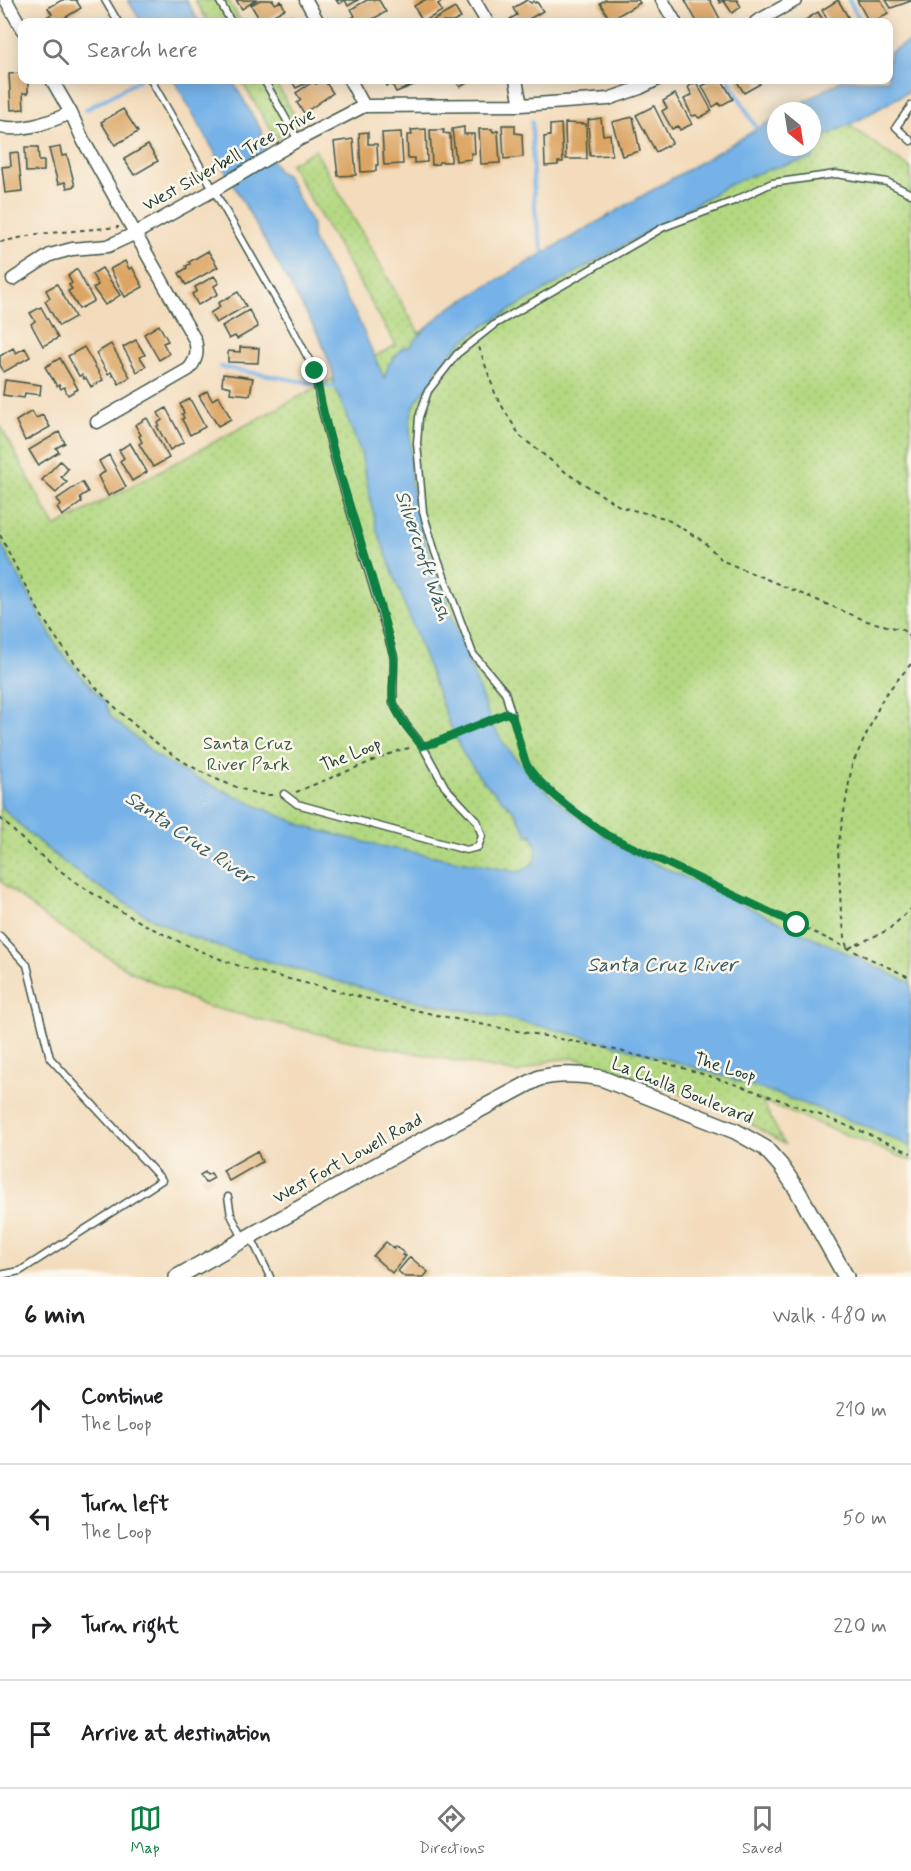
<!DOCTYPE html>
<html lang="en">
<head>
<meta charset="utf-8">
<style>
  :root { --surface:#fff; --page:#f2f2f2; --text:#202124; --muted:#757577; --line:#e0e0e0; --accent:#0b8043 }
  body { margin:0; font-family:Mynerve,sans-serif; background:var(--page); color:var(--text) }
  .compass { position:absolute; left:767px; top:102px; width:54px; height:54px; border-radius:50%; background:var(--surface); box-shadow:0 3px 15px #0003; rotate:150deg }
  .stop { position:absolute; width:18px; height:18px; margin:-14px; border:4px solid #0b8043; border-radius:50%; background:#fff }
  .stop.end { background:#0b8043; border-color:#fff; box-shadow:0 2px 6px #0008 }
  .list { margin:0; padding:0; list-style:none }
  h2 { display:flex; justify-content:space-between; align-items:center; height:78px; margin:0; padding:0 24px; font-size:26px }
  h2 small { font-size:20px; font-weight:400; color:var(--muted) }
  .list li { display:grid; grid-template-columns:39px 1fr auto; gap:18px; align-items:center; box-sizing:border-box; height:108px; padding:0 24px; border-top:2px solid var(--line) }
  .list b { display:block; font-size:22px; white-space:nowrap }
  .list p { margin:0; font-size:20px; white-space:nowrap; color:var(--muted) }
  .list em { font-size:20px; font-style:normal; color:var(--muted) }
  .icon { flex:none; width:33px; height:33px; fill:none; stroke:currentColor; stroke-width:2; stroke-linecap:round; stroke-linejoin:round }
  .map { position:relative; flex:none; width:911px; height:1277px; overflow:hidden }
  .search { position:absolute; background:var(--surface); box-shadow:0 3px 15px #0003; left:18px; right:18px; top:18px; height:66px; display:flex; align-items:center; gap:15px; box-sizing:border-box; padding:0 21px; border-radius:12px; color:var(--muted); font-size:22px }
  .sheet { height:510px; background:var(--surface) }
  nav { display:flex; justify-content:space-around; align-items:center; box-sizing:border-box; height:84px; border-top:2px solid var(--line); background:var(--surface); font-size:16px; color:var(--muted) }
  nav a { display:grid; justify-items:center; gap:3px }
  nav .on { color:var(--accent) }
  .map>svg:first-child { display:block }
  .park { fill:url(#park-dots); stroke:#698a5a; stroke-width:1.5 }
  .water { fill:#76b2e8; stroke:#4a788e; stroke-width:1.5 }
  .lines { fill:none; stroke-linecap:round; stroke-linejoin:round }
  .stream { stroke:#76b2e8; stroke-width:4 }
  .building { fill:#dca564 }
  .service-casing { stroke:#3f5548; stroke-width:9 }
  .minor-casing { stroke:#3f5548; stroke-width:15 }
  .tertiary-casing { stroke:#3f5548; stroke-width:18 }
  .path { stroke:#3f5548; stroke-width:2; stroke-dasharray:4.5 4.5; stroke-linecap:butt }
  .service { stroke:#fff; stroke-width:6 }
  .minor { stroke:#fff; stroke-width:12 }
  .tertiary { stroke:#fff; stroke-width:15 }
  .route { stroke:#0b8043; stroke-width:8 }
  .labels { text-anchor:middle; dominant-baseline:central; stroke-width:5; stroke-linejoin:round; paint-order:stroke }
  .street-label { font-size:18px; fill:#1f3d34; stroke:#fbf7ec }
  .park-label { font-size:18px; fill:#3d5c43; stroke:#fbf7ec }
  .water-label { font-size:20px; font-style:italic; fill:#355a61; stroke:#fbf7ec }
</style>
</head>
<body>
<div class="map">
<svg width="911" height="1277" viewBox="0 0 911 1277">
  <defs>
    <pattern id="park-dots" width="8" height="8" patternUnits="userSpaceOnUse" patternTransform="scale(1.5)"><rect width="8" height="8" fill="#b3d881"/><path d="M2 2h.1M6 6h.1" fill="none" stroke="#9aba70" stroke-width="1.8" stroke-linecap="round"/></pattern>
  </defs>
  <rect width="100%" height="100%" fill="#fbf7ec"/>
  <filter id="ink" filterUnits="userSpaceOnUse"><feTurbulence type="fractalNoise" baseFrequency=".0167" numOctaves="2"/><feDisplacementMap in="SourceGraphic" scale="12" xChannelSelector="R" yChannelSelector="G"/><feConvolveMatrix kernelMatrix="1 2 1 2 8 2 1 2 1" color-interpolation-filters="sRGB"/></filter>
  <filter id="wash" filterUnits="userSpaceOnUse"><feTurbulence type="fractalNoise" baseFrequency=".008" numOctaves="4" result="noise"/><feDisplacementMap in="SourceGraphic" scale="24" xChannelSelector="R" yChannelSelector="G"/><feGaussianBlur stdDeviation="1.35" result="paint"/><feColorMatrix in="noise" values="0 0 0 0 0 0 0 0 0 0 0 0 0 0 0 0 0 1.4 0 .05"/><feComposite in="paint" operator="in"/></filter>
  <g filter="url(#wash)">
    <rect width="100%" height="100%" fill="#f3dbbb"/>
    <path class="park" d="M195,0H228L241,22H208Z
      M241,80H274L300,125L276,138Z
      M826,109L911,169V1161L762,1101L784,1144L733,1113L602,1065L574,1058L552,1060L518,1073L332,1037L205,1006L130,971L46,918L0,881V425L55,527L396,345L290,164L315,150L419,333L776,136V147H812Z"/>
    <path class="water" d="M128,0H186L199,22H141Z
      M911,40V90L859,120L827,135L812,159C779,165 755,173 725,187L490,322L463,341L437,368L435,377L415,403L410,419L411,482L422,533L486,709C492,723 498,737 508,749C539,790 581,822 624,849L911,983V1147C877,1130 841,1117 805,1104C719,1073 630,1047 540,1026C488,1014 436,1006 385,994C351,986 318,975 285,966C248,956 211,946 177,931C117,903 45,854 0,805V542L59,650L105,703L111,717L157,756L183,772L264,809L310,828L380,846L518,872C538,866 541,852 531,834L528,836L515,812L482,780L464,755L449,723L377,530L361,453L334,384L333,372L320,338L174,80H232L262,132V142L278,171L286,175L312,224V238L357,317L384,378L389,364L402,348L409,347L427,327L448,309L776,118V147H812V111H788L842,80H888L889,53Z"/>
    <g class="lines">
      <path class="stream" d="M849,0L861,22
        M729,80L758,131
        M85,110L139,80
        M532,121C533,165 531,212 544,254
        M220,367L340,388"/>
    </g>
    <g id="blocks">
      <path class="building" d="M62,0H76L81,8L58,22H43L41,20L52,14L48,8Z
        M236,0H256L242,9Z
        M260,0H273L275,4L281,1L285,9L261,22L251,5Z
        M336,0H358L348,6L345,0L339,4Z
        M367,0H379L386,12L367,22H349L348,20L355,16L351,9Z
        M424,0H445L438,4L442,11L423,22L414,6Z
        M527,0L531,3L534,1L535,3L537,2L543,11L524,22H512L510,19L517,15L513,8Z
        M605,0H638L640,3L610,20L600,3Z
        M685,0H710L720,19L713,22H697Z
        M718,0H737L741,7L732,13L724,1L720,3Z
        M838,0L851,22H829L822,10Z
        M857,0H881L888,13L873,22H869Z
        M886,0H911V1L891,8Z
        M455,8L461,18L453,22H430Z
        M818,12L824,22H802Z
        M292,16L296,22H273L279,19L281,22Z
        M22,73V80H28V93H23L24,109L11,110L9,74Z
        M291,80H313L296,88Z
        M324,80L333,93L304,113L297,103L301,100L296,93L314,81L316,84Z
        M385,80H418L419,83L396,92L392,84L387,86Z
        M455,80H472L460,87Z
        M706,80H722L733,99L720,106L719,103L713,107L702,86L708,83Z
        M736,80H757L760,84L744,93Z
        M696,82L712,111L699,118L696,115L692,116L684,99L692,95L688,87Z
        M675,94L692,124L680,130L678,126L672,129L662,111L667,108L663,101Z
        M654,106L672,143L656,152L636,115Z
        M123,109L138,132L115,145L101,122Z
        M633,117L640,151L622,156L612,122Z
        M601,118L603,135L610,134L612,155L590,156L588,120Z
        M565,123L586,124L587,159H566Z
        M561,124L563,162H558V165L545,166L544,137L550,136V125Z
        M502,125H515V133L522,134L523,157L504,159Z
        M464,127V134H474L475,154L471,153V159L456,161L452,129Z
        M426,129L427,162L414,163V158H408L407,135H412L411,130Z
        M479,129H492L493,132L498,131L500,163L481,164Z
        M430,130H444L443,133L450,134L451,162H439L438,164L432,165Z
        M368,132V144H377L378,165H376V171L361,172L359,133Z
        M401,132L403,164L384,165L382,133Z
        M353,139L356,175L338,176L334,142Z
        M148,145L158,161L134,175L124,159Z
        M25,147H38L39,161H44V171L26,172Z
        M60,147L62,156L67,155L75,186L67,188L65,182L58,184L49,149Z
        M18,152L22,191L5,193L2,167L11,166L10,153Z
        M208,251L218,267L186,285L179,273L187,268L186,266L190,264L189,262Z
        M125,261L129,269L132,267L143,287L125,297L110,269Z
        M102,268L120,295L105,305L93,288L98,285L92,274Z
        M77,269L94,301L79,309L68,291L72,289L69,285L72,283L68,276Z
        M214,276L219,283L214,286L218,294L198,305L192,294L197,291L195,287Z
        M57,284L75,317L59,326L45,301L50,298L46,290Z
        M238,292L246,306L216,323L210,313L220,307L218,303Z
        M41,307L58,338L43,346L31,324L35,321L30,313Z
        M249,310L258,327L237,339L235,336L229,339L222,326Z
        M159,325L168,341L163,343L169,354L159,360L144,334Z
        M136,340L145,355L140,357L146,366L137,372L123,347Z
        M111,344L130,377L119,384L114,375L113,376L111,372L108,374L96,353Z
        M84,347L103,380L91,387L86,378L84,379L82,375L79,376L68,356Z
        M240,347L259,348L258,363L228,362V351L240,352Z
        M13,348L16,353L25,348L30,357L4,372L0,365V356Z
        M60,358L78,389L68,395L64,387L61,389L59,385L57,386L45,367Z
        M223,374L253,378L250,395L230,393L231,387L222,385Z
        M5,380L41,385L40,395L25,393L24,398L3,395Z
        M207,391L212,400L219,396L231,419L218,426L199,396Z
        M190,399L205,427L190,435L182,419L184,418L182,414L184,413L180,404Z
        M166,408L184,442L170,450L157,426L159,425L158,423L162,420L158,413Z
        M32,411L36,418L43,415L50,427L25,441L16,421Z
        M147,418L169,458L153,467L139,444L142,442L139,436L141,435L135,425Z
        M59,432L65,443L56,448L59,452L38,465L29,450Z
        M130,443L147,472L132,481L120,461L124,458L119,450Z
        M109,455L126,487L108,496L98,476L105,472L99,461Z
        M60,461L68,469L61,477L67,482L56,493L42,480Z
        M82,482L88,492L80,497L82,502L62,516L57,508L61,505L57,499Z
        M257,1151L262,1162L229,1181L223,1170Z
        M205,1172L207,1175L211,1173L214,1178L205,1183L200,1175Z
        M386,1242L394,1248L395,1246L404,1253L402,1255L406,1256L392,1273L373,1256Z
        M410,1257L428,1272L424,1277H405L398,1271Z"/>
    </g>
  </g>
  <g filter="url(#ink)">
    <use href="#blocks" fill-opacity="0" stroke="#3f5548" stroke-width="1.5"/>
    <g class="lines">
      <defs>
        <path id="service" d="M105,0L118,22
          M219,0L231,22
          M151,80L289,322L315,371L320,403L336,464L394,657L393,703L406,725L422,745L445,787L477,821L482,836L478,847L466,850L297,804L284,794
          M264,80L298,140
          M911,106L896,127L911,141
          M512,716L505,692L473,654L435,552L423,512L417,443L419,417L428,391L457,354L495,324L664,227L734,201L772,183L836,174L887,182L911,194
          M0,936L27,965L50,1058L162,1180L20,1271L0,1275
          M228,1197L231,1215L243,1238
          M251,1237L270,1277"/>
        <path id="minor" d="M6,0L22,29
          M306,0L318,22
          M474,0L487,22
          M662,0L675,22
          M756,22L796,0
          M52,80L71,113L83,140L195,340C198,352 197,359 189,369L97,422
          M350,80L364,106
          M516,80L521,105
          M0,127C25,132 48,122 71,113
          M13,279L50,255L72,249L108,246L136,233L214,190L298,140L364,106L521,105L608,99L640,88L656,80"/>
        <path id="tertiary" d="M177,1277L400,1152L539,1078C560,1073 579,1074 601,1078L735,1131L765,1148L781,1166L796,1188L846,1277"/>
      </defs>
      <use href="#service" class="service-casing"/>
      <use href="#minor" class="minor-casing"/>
      <use href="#tertiary" class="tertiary-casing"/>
      <path class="path" d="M0,242L38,234L119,227
        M479,347L496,396L520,436L568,474L621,507L665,518L704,542L723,561L867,621L903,630L911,639
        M0,535C13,561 26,588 40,613C80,680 156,758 231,785C245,790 260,796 275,795
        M911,664L884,696L852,765L838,847L841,912L847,949L888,930L911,909
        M515,724C518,737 521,751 527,764C538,787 585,820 607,835L911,978
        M431,744L503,714
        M296,792L397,751L413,747
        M0,818C14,831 28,846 44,858C105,907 174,944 248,969C319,986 389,1005 460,1020C513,1031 567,1039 620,1051C720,1076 817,1111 911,1153"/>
      <use href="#service" class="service"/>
      <use href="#minor" class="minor"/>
      <use href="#tertiary" class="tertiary"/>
    </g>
  </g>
  <g class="lines" filter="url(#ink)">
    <path class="route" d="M315,371C332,468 370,558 393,654C397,669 389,690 394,704C399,719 412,733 422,746L434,743L507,713L512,716C518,732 520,750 527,765C540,788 584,819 607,835L797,925"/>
  </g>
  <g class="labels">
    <g class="street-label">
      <text transform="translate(229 160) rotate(-29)">West Silverbell Tree Drive</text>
      <text transform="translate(351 755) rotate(-22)">The Loop</text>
      <text transform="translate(725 1068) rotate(17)">The Loop</text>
      <text transform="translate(682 1091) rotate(22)">La Cholla Boulevard</text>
      <text transform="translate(348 1159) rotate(-29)">West Fort Lowell Road</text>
    </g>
    <g class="park-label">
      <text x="248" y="744">Santa Cruz<tspan x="248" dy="21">River Park</tspan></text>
    </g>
    <g class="water-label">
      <text transform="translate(423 556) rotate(71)">Silvercroft Wash</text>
      <text transform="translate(189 838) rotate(34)">Santa Cruz River</text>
      <text x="662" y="965">Santa Cruz River</text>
    </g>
  </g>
</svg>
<svg class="compass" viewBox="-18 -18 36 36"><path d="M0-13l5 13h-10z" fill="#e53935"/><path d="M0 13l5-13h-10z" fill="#757577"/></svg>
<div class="stop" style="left:797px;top:925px"></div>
<div class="stop end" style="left:315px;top:371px"></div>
<div class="search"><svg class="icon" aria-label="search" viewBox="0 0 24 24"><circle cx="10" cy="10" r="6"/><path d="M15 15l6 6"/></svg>Search here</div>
</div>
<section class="sheet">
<h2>6 min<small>Walk · 480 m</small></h2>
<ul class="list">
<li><svg class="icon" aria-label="ahead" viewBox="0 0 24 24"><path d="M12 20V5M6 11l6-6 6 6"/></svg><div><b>Continue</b><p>The Loop</p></div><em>210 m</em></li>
<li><svg class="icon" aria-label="left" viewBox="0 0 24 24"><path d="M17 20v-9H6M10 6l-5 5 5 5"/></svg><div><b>Turn left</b><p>The Loop</p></div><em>50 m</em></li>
<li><svg class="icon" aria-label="right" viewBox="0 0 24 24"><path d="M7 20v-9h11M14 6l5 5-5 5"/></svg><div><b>Turn right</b></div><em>220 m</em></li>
<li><svg class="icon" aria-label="arrive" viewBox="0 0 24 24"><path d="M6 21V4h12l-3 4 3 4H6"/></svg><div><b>Arrive at destination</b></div></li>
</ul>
</section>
<nav>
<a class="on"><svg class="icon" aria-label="map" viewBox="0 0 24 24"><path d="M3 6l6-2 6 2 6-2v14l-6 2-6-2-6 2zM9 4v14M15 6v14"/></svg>Map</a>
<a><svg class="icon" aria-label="directions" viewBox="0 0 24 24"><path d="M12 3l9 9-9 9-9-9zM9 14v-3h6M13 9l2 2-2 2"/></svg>Directions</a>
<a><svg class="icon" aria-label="saved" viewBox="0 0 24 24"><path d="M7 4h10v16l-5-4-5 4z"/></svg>Saved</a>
</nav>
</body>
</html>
